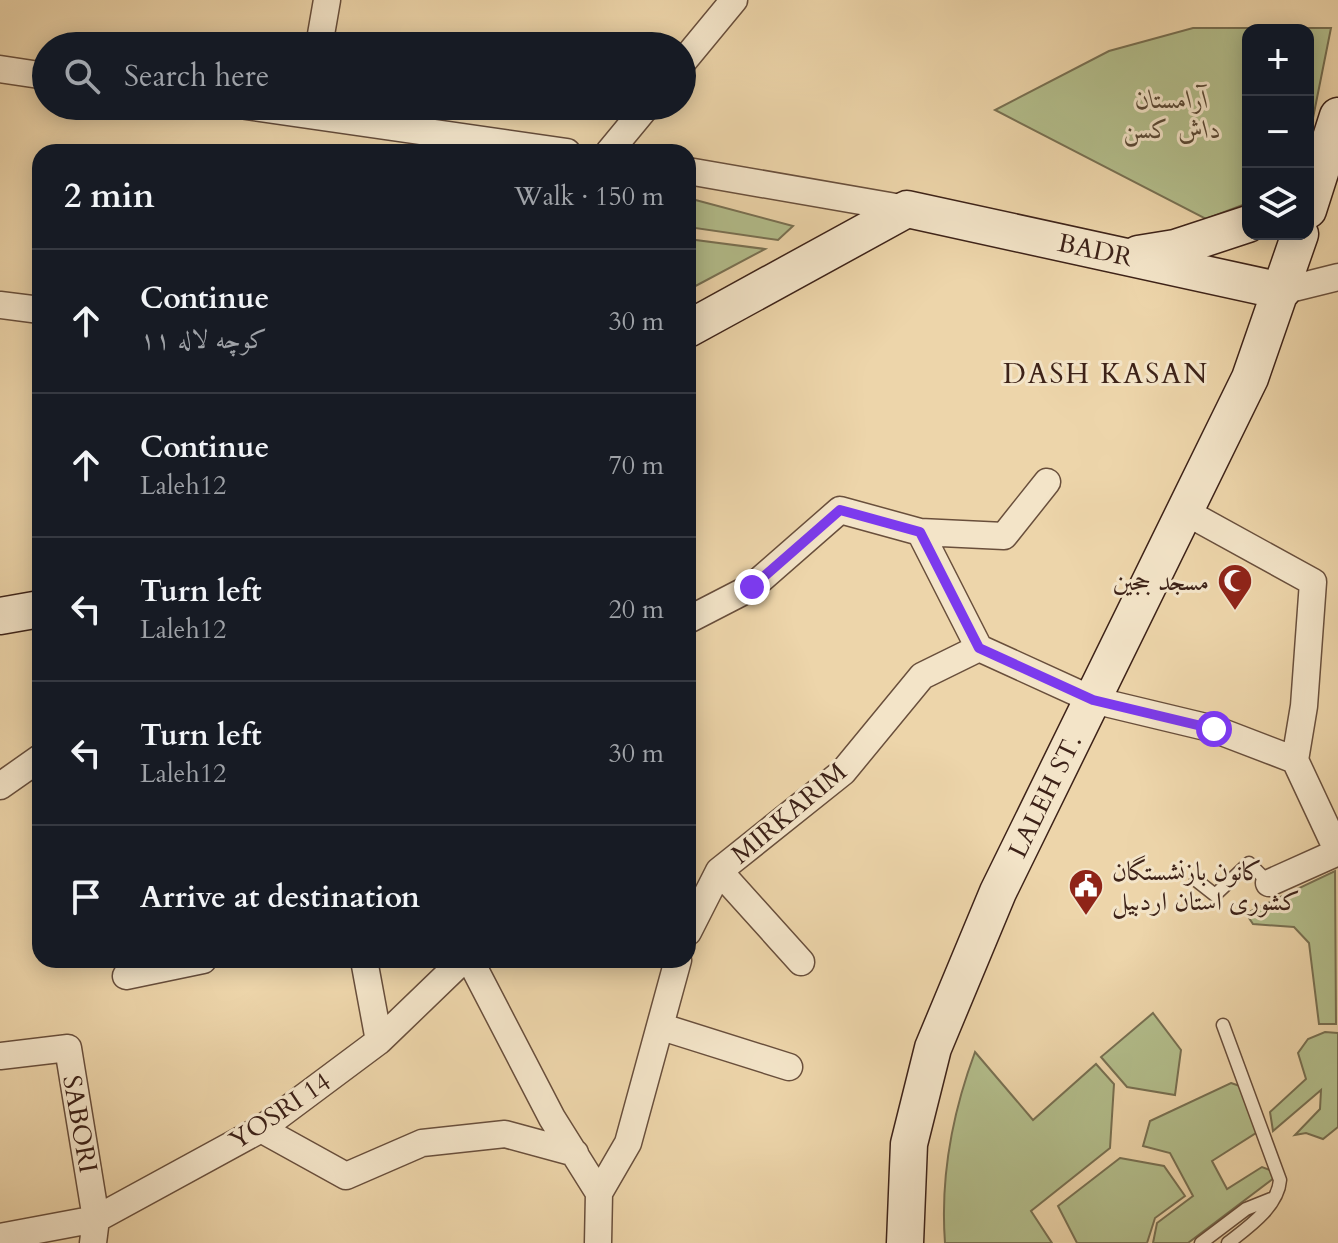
<!DOCTYPE html>
<html lang="en">
<head>
<meta charset="utf-8">
<style>
  :root { --surface:#171b24; --page:#242831; --text:#f1f3f6; --muted:#9ea1a6; --line:#363941 }
  body { margin:0; font-family:Cardo,Amiri,serif; background:var(--page); color:var(--text) }
  .controls { position:absolute; right:24px; top:24px; display:grid; overflow:hidden; border-radius:16px; box-shadow:0 4px 20px #0003 }
  .controls button { width:72px; height:72px; display:grid; place-items:center; padding:0; border:0; border-bottom:2px solid var(--line); background:var(--surface); color:var(--text); font:40px sans-serif }
  .stop { position:absolute; width:24px; height:24px; margin:-18px; border:6px solid #7c3aed; border-radius:50%; background:#fff }
  .stop.end { background:#7c3aed; border-color:#fff; box-shadow:0 2px 8px #0008 }
  .list { margin:0; padding:0; list-style:none }
  h2 { display:flex; justify-content:space-between; align-items:center; height:104px; margin:0; padding:0 32px; font-size:34px }
  h2 small { font-size:26px; font-weight:400; color:var(--muted) }
  .list li { display:grid; grid-template-columns:52px 1fr auto; gap:24px; align-items:center; box-sizing:border-box; height:144px; padding:0 32px; border-top:2px solid var(--line) }
  .list b { display:block; font-size:30px; white-space:nowrap }
  .list p { margin:0; font-size:26px; white-space:nowrap; color:var(--muted) }
  .list em { font-size:26px; font-style:normal; color:var(--muted) }
  .icon { flex:none; width:44px; height:44px; fill:none; stroke:currentColor; stroke-width:2; stroke-linecap:round; stroke-linejoin:round }
  .map { position:relative; flex:none; width:1338px; height:1243px; overflow:hidden }
  .search { position:absolute; background:var(--surface); box-shadow:0 4px 20px #0003; left:32px; top:32px; width:664px; height:88px; display:flex; align-items:center; gap:20px; box-sizing:border-box; padding:0 28px; border-radius:44px; color:var(--muted); font-size:30px }
  .panel { position:absolute; background:var(--surface); box-shadow:0 4px 20px #0003; left:32px; top:144px; width:664px; height:824px; border-radius:24px }
  .map>svg:first-child { display:block }
  .green { fill:#b3be8c; stroke:#787052; stroke-width:2 }
  .lines { fill:none; stroke-linecap:round; stroke-linejoin:round }
  .lane-casing { stroke:#694f3c; stroke-width:15 }
  .street-casing { stroke:#694f3c; stroke-width:29 }
  .secondary-casing { stroke:#3d2218; stroke-width:39 }
  .lane { stroke:#f3e4c8; stroke-width:12 }
  .street { stroke:#f3e4c8; stroke-width:26 }
  .secondary { stroke:#f3e4c8; stroke-width:36 }
  .route { stroke:#7c3aed; stroke-width:10 }
  .labels { text-anchor:middle; dominant-baseline:central; stroke-width:6; stroke-linejoin:round; paint-order:stroke }
  .park-label { font-size:26px; font-style:italic; fill:#5a4935; stroke:#f3e4c8 }
  .street-label { font-size:26px; fill:#3d2218; stroke:#f3e4c8 }
  .poi-label { font-size:26px; fill:#3d2218; stroke:#f3e4c8; text-anchor:end }
  .neighbourhood-label { font-size:28px; letter-spacing:2px; fill:#3d2218; stroke:#f3e4c8 }
</style>
</head>
<body>
<div class="map">
<svg width="1338" height="1243" viewBox="0 0 1338 1243">
  <rect width="100%" height="100%" fill="#edd5aa"/>
  <filter id="stains"><feTurbulence type="fractalNoise" baseFrequency=".0025" numOctaves="4"/><feColorMatrix values="0 0 0 0 .2 0 0 0 0 .09 0 0 0 0 .02 0 0 0 .5 -.17"/></filter>
  <radialGradient id="worn" r=".72"><stop offset=".6" stop-color="#630" stop-opacity="0"/><stop offset="1" stop-color="#630" stop-opacity=".3"/></radialGradient>
  <path class="green" d="M1193,28H1331L1308,143V30H1248V203L1206,219L995,110L1109,51Z
    M688,198L793,226L778,240L688,227Z
    M688,239L765,249L688,290Z
    M1335,871L1336,1024H1319L1309,943L1294,927L1253,924L1249,918L1251,911Z
    M1153,1013L1181,1050L1175,1095L1127,1087L1101,1057Z
    M1325,1032L1338,1033V1127L1323,1139L1306,1133L1295,1135L1320,1109L1321,1090L1273,1131L1270,1112L1306,1079L1298,1053L1308,1039Z
    M975,1052L1033,1120L1096,1064L1114,1084L1110,1148L1031,1211L1052,1243H945C940,1176 952,1114 975,1052Z
    M1231,1083L1240,1086L1259,1131L1212,1161L1227,1189L1262,1167L1270,1170L1274,1178L1188,1243H1153L1157,1223L1193,1196L1170,1153L1143,1146L1150,1121Z
    M1120,1158L1164,1166L1185,1196L1155,1218L1147,1243H1077L1058,1206Z"/>
  <g class="lines">
    <defs>
      <path id="lane" d="M1196,880L1215,895L1249,863L1269,883
        M1223,1025L1280,1180C1278,1207 1247,1228 1228,1243
        M1201,1243L1246,1209L1271,1199"/>
      <path id="street" d="M319,46L327,0
        M682,63L734,0
        M0,69L46,76
        M246,106L567,152
        M609,152L647,106
        M688,171L907,209
        M1282,291L1338,277
        M0,305L40,310
        M1184,511L1313,582L1304,706L1295,760
        M920,532L1004,536L1047,482
        M688,620L752,587L840,510L920,532L979,648L1093,700L1214,729L1295,760L1338,852
        M0,786L40,758
        M719,871L801,962
        M1269,883L1338,852
        M688,932L719,871L843,772L922,676L979,648
        M364,960L379,1041
        M470,960L552,1118L599,1193
        M126,976L203,960
        M662,1027L789,1067
        M0,1056L68,1048L96,1219L0,1237
        M261,1129L346,1176L422,1143L505,1134L575,1153
        M93,1243L96,1219L261,1129L379,1041L463,960
        M598,1243L599,1193L628,1143L678,960"/>
      <path id="secondary" d="M1308,210L1338,116
        M1138,254L1175,248L1248,224
        M688,329L907,209L1282,291
        M0,616L40,609
        M905,1243L909,1144L933,1048L998,892L1250,378L1300,234"/>
    </defs>
    <use href="#lane" class="lane-casing"/>
    <use href="#street" class="street-casing"/>
    <use href="#secondary" class="secondary-casing"/>
    <use href="#lane" class="lane"/>
    <use href="#street" class="street"/>
    <use href="#secondary" class="secondary"/>
  </g>
  <g class="lines">
    <path class="route" d="M752,587L840,510L920,532L979,648L1093,700L1214,729"/>
  </g>
  <defs>
    <symbol id="mosque-pin" viewBox="-11 -11 22 30"><path d="M0 17L-7.5 6A9.5 9.5 0 1 1 7.5 6Z" fill="#8f2418" stroke="#f3e4c8"/><path d="M3.5-4.9A6 6 0 1 0 3.5 4.9A5 5 0 1 1 3.5-4.9Z" fill="#fff"/></symbol>
    <symbol id="civic-pin" viewBox="-11 -11 22 30"><path d="M0 17L-7.5 6A9.5 9.5 0 1 1 7.5 6Z" fill="#8f2418" stroke="#f3e4c8"/><path d="M-.6-6.5H3V-4.5H.6V-3L4-1V1h2V6H-6V1h2V-1L-.6-3ZM-1.2 2.5V6h2.4V2.5Z" fill="#fff"/></symbol>
  </defs>
  <g fill-rule="evenodd">
    <use href="#mosque-pin" x="1215" y="561" width="40" height="54"/>
    <use href="#civic-pin" x="1066" y="866" width="40" height="54"/>
  </g>
  <g class="labels">
    <g class="park-label">
      <text x="1172" y="99">آرامستان<tspan x="1172" dy="30">داش کسن</tspan></text>
    </g>
    <g class="street-label">
      <text transform="translate(1095 250) rotate(12)">BADR</text>
      <text transform="translate(1045 796) rotate(-64)">LALEH ST.</text>
      <text transform="translate(789 813) rotate(-40)">MIRKARIM</text>
      <text transform="translate(280 1111) rotate(-34)">YOSRI 14</text>
      <text transform="translate(80 1124) rotate(80)">SABORI</text>
    </g>
    <g class="poi-label">
      <text x="1209" y="581">مسجد ججین</text>
      <text x="1112" y="871" text-anchor="start">کانون بازنشستگان<tspan x="1112" dy="30">کشوری استان اردبیل</tspan></text>
    </g>
    <g class="neighbourhood-label">
      <text x="1106" y="374">DASH KASAN</text>
    </g>
  </g>
  <rect width="100%" height="100%" filter="url(#stains)"/>
  <rect width="100%" height="100%" fill="url(#worn)"/>
</svg>
<div class="controls">
<button>+</button>
<button>−</button>
<button><svg class="icon" aria-label="layers" viewBox="0 0 24 24"><path d="M12 4l9 5-9 5-9-5zM3 14l9 5 9-5"/></svg></button>
</div>
<div class="stop" style="left:1214px;top:729px"></div>
<div class="stop end" style="left:752px;top:587px"></div>
<div class="search"><svg class="icon" aria-label="search" viewBox="0 0 24 24"><circle cx="10" cy="10" r="6"/><path d="M15 15l6 6"/></svg>Search here</div>
<section class="panel">
<h2>2 min<small>Walk · 150 m</small></h2>
<ul class="list">
<li><svg class="icon" aria-label="ahead" viewBox="0 0 24 24"><path d="M12 20V5M6 11l6-6 6 6"/></svg><div><b>Continue</b><p>کوچه لاله ۱۱</p></div><em>30 m</em></li>
<li><svg class="icon" aria-label="ahead" viewBox="0 0 24 24"><path d="M12 20V5M6 11l6-6 6 6"/></svg><div><b>Continue</b><p>Laleh12</p></div><em>70 m</em></li>
<li><svg class="icon" aria-label="left" viewBox="0 0 24 24"><path d="M17 20v-9H6M10 6l-5 5 5 5"/></svg><div><b>Turn left</b><p>Laleh12</p></div><em>20 m</em></li>
<li><svg class="icon" aria-label="left" viewBox="0 0 24 24"><path d="M17 20v-9H6M10 6l-5 5 5 5"/></svg><div><b>Turn left</b><p>Laleh12</p></div><em>30 m</em></li>
<li><svg class="icon" aria-label="arrive" viewBox="0 0 24 24"><path d="M6 21V4h12l-3 4 3 4H6"/></svg><div><b>Arrive at destination</b></div></li>
</ul>
</section>
</div>
</body>
</html>
